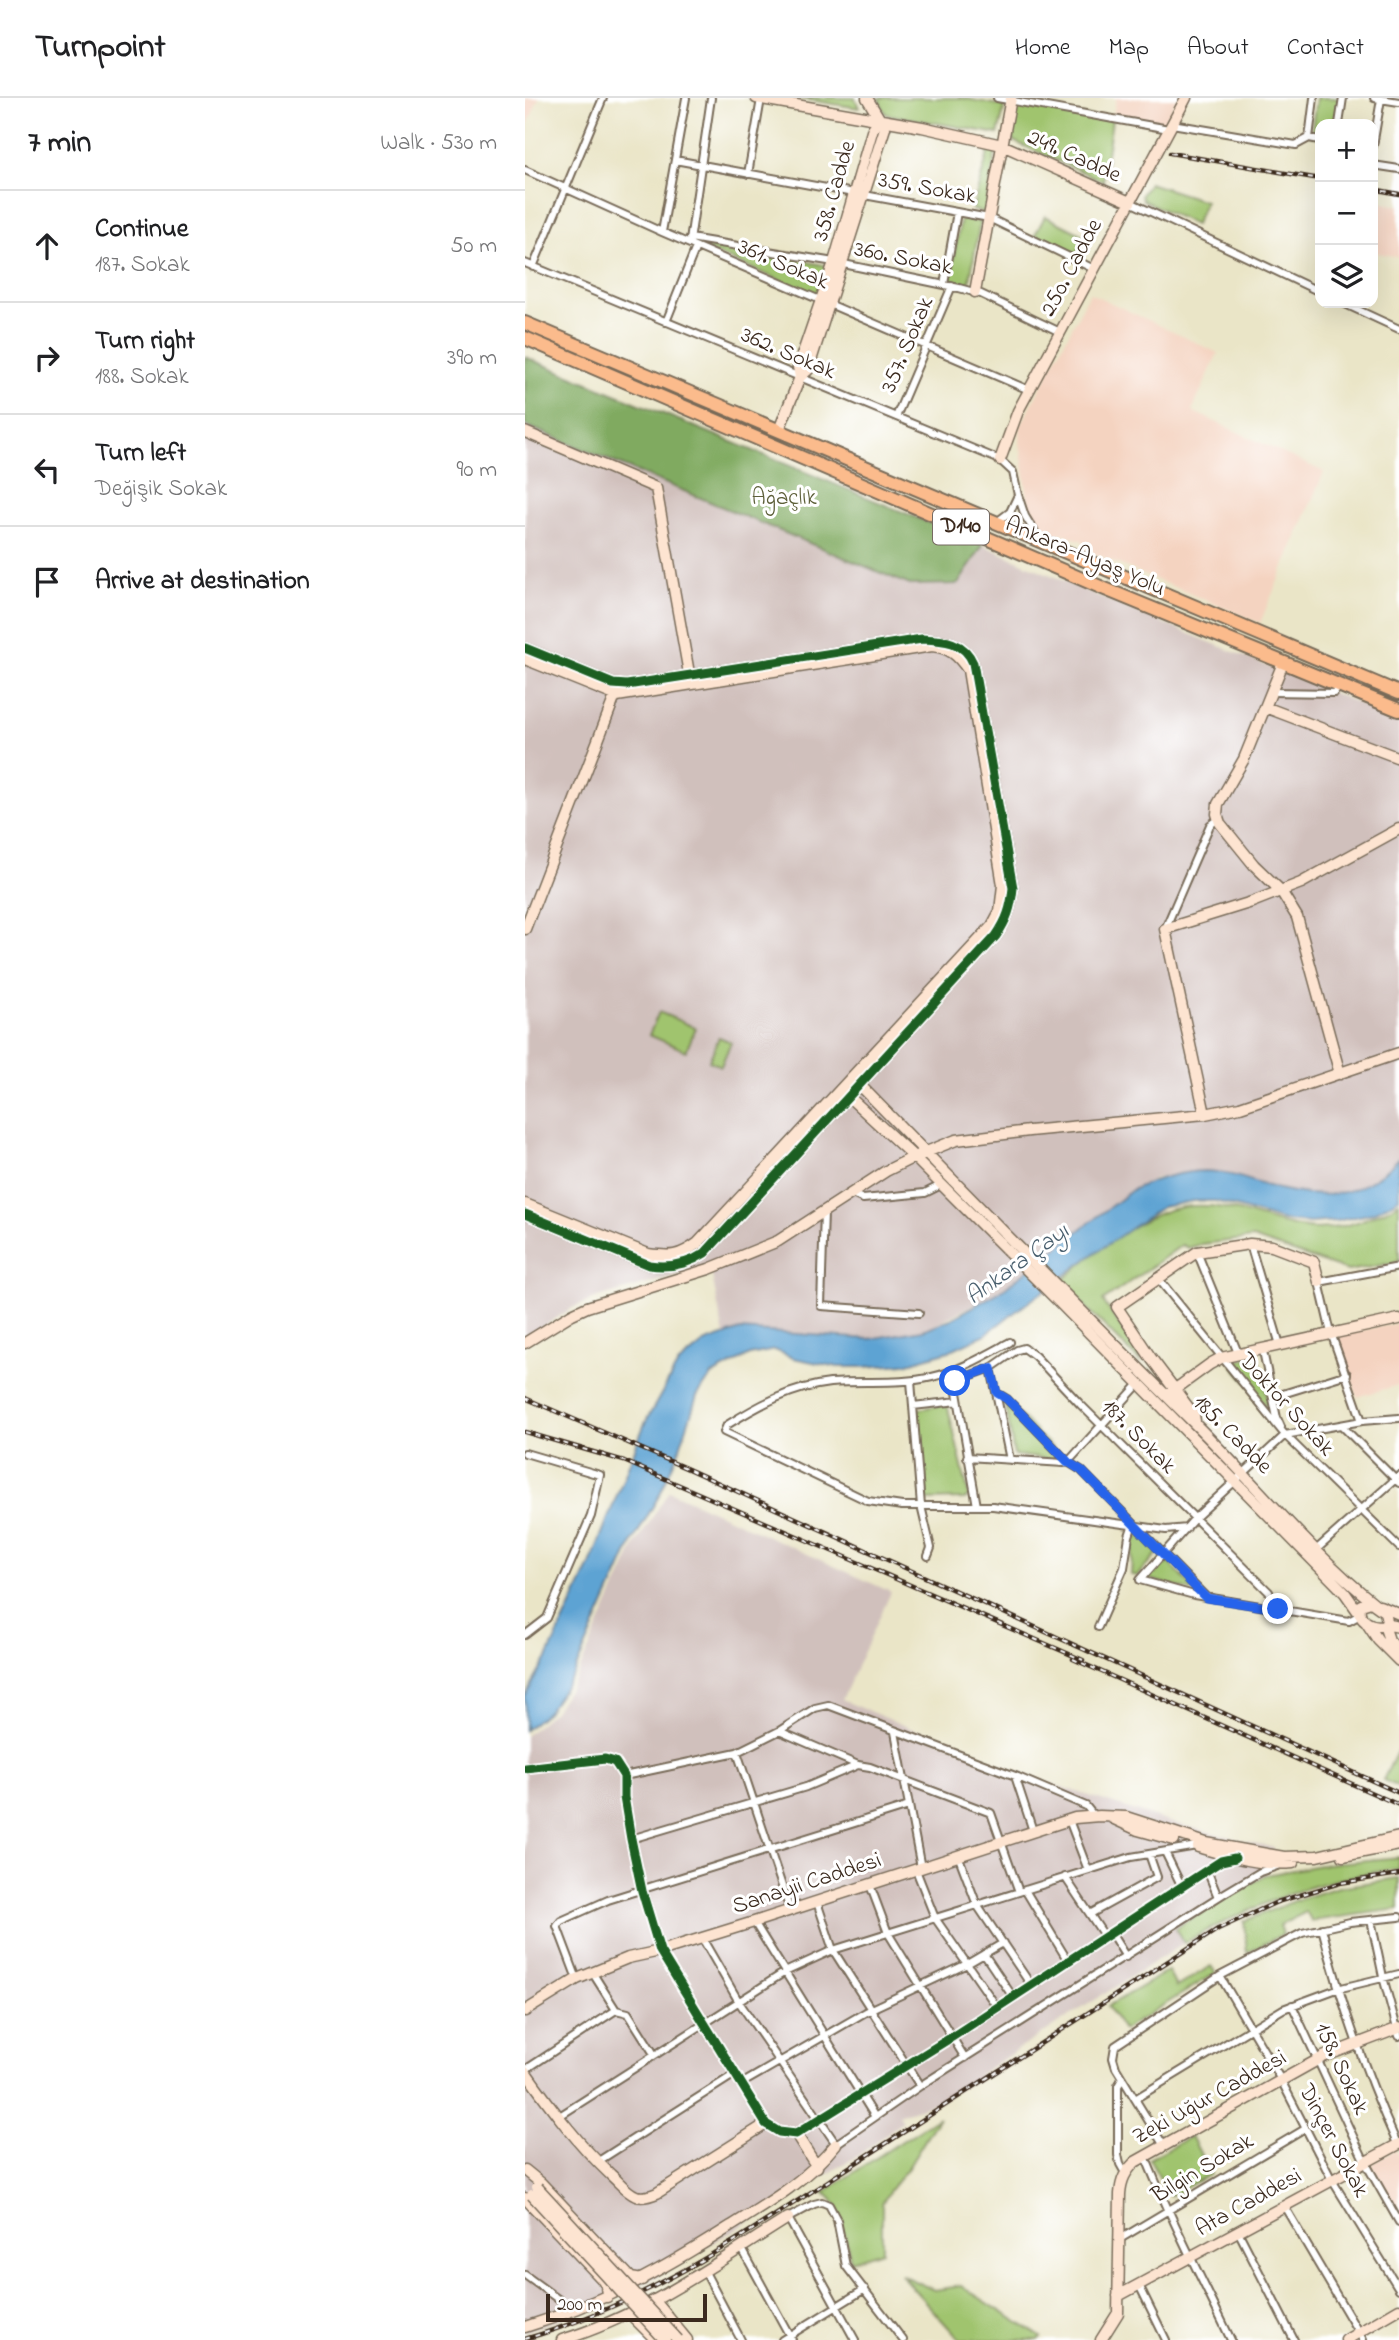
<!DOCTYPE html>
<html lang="en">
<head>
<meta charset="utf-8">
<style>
  :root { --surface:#fff; --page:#f6f6f6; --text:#202124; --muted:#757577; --line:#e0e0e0 }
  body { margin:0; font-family:"Indie Flower",sans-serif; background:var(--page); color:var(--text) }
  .controls { position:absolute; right:21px; top:21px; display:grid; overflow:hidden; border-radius:14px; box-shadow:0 7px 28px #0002 }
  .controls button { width:63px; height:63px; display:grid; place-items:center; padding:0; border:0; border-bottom:2px solid var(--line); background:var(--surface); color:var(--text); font:35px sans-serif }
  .scale { position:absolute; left:21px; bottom:18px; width:161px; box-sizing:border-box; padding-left:7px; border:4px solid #3b2a1e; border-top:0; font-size:19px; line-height:24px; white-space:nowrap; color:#3b2a1e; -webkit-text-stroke:5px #fff; paint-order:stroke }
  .stop { position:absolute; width:21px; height:21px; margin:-16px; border:5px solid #2563eb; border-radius:50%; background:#fff }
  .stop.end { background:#2563eb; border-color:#fff; box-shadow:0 2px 7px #0008 }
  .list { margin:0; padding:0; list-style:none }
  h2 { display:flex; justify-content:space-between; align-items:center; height:91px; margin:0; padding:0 28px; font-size:30px }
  h2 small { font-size:23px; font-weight:400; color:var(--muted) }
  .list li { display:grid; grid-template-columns:46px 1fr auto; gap:21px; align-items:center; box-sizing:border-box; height:112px; padding:0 28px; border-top:2px solid var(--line) }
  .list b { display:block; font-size:26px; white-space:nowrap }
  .list p { margin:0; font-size:23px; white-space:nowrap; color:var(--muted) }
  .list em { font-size:23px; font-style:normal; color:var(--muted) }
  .icon { flex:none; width:38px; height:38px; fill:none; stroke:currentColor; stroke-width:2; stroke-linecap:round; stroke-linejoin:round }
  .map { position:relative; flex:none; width:874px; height:2242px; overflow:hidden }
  header { display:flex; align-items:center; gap:42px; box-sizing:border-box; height:98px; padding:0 35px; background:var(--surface); border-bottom:2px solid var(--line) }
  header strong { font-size:33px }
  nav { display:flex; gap:38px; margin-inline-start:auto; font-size:24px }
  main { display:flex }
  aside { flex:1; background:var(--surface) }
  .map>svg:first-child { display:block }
  .built { fill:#f4d3c0 }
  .industrial { fill:#d0c0bc }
  .green { fill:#a0c46e; stroke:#6e7746; stroke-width:2 }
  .forest { fill:#80aa61; stroke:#5e6a40; stroke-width:2 }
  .water { fill:#5da3d3; stroke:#4c6678; stroke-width:2 }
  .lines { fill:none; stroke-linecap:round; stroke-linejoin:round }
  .street-casing { stroke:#786b59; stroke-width:10 }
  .secondary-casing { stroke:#786b59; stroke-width:13 }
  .highway-casing { stroke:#786b59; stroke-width:16 }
  .street { stroke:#fff; stroke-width:6 }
  .secondary { stroke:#fde4d1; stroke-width:10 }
  .highway { stroke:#fbbb8c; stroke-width:12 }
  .rail-casing { stroke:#3b2a1e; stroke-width:4.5 }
  .rail { stroke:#fff; stroke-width:2; stroke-dasharray:5; stroke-linecap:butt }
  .secondary-bridge-casing { stroke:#786b59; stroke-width:13; stroke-linecap:butt }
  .secondary-bridge { stroke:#fde4d1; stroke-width:10 }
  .cycleway-casing { stroke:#fff; stroke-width:13 }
  .cycleway { stroke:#1b5e20; stroke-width:9 }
  .route { stroke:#2563eb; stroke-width:9 }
  .labels { text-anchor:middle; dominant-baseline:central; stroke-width:6; stroke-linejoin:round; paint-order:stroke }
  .shield { fill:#fff; stroke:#766a62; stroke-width:2 }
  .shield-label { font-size:21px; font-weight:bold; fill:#3b2a1e }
  .street-label { font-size:23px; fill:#3b2a1e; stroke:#fff }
  .park-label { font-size:23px; fill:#5e603a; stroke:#fff }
  .water-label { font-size:24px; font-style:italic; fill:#4a606f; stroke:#fff }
</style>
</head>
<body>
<header>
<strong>Turnpoint</strong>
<nav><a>Home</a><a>Map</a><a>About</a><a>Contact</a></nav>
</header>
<main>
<aside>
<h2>7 min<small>Walk · 530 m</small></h2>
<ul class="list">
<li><svg class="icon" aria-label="ahead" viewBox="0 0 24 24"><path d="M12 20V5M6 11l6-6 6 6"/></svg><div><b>Continue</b><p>187. Sokak</p></div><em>50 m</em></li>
<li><svg class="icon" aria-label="right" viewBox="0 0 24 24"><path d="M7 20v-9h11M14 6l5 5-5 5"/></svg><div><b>Turn right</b><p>188. Sokak</p></div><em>390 m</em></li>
<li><svg class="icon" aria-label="left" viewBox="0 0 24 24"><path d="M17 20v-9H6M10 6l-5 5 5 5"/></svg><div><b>Turn left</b><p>Değişik Sokak</p></div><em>90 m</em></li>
<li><svg class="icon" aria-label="arrive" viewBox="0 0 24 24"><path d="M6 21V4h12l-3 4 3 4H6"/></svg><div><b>Arrive at destination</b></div></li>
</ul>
</aside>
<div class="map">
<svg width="874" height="2242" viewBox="0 0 874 2242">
  <rect width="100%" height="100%" fill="#fff"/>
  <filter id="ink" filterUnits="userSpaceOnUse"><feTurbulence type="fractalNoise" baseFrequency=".0143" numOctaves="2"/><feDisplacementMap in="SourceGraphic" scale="14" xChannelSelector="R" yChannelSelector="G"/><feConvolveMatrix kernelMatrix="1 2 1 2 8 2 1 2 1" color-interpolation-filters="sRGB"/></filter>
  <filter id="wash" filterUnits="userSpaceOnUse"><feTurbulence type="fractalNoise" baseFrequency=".00686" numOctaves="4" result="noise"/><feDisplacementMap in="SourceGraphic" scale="28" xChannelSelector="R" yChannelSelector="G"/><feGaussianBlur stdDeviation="1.57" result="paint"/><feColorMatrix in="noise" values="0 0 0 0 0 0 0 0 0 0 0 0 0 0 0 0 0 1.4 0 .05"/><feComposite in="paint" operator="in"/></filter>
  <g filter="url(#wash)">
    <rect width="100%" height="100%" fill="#eae5c7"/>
    <path class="built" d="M0,0H14L0,33Z
      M591,0H652L637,28L588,18Z
      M848,103L874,108V159L848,154Z
      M565,195L693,255L667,313L799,374L735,525L560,452L558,443L536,435L529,438L524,435L508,416L504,408L495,345V329Z
      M874,1225V1287L832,1299L811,1237Z
      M870,2052L874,2060V2115L846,2066Z"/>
    <path class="industrial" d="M0,327L385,487L433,486L458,447L582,502L874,622V1060L862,1073L841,1087L810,1097H779L707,1077L681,1073L631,1080L607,1092L474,1194L398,1232L344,1241L215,1232L199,1238L185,1168L73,1200L49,1209L0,1240Z
      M144,1393L366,1494L317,1602L497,1676L644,1724L749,1750L741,1777L650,1830L659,1845L453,1977L455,1980L409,2005L373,2017L377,2024L331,2059L126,2182L96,2198L0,2234V1638L29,1613L50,1582L110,1447Z"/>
    <path class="green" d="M271,0H330L334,10Z
      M353,0H436L480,8L473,36L361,16Z
      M791,0H815L811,26H795V39L786,38Z
      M492,7L587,22L578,83L488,43L484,34Z
      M462,48L471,53L460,115L447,112L464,52Z
      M624,85L680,103L670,127L618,102L616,97Z
      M520,118L560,138L550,157L510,137Z
      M436,121L455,124L444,187L424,183Z
      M180,145L304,168L295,199L180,151L178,147Z
      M134,914L171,930L161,953L124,937Z
      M194,939L206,944L196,968L184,963Z
      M874,1104V1162L868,1165L823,1173L728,1140L677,1146L663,1150L657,1147L578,1203L612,1253L616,1265L536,1184C565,1157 619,1114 658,1109C729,1099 768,1154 845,1119C855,1115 866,1111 874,1104Z
      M732,1257L734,1260L745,1312L706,1265Z
      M480,1303L538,1360L537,1363L489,1357Z
      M422,1306L444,1398L440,1401L400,1402L390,1312Z
      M608,1438L618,1439L633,1455L612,1478L606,1477Z
      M639,1459L667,1489V1493L620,1480Z
      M874,1650V1689L858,1682Z
      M874,1759V1771C797,1778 726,1808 659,1845L650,1830L741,1777L801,1766Z
      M874,1780V1811L786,1823L781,1814L755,1827L758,1836L722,1855L719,1823L777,1800L814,1789Z
      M686,1868L691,1875L598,1932L583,1908L643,1873L651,1889Z
      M414,2019L383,2070L365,2092L357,2106V2153L326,2163L312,2107L299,2094Z
      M666,2038L686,2076L645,2098L624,2061Z
      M376,2177L409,2192L436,2188L516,2239L513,2242H435Z"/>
    <path class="forest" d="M0,259L458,447L433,486L385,487L0,327Z"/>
    <path class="water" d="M874,1060V1100L848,1115L812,1123L785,1125L759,1123L691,1103H668L637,1109L566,1158L459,1237L424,1253L380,1266L339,1269H313L268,1260L250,1252L225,1257L187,1277L172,1298L155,1350L135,1396L107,1445L48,1577L22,1614L0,1632V1599L22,1560L64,1469L120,1325L153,1266L179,1245L215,1232L344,1241L398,1232L426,1221L474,1194L607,1092C630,1081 653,1074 679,1073C698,1073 718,1080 736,1086C791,1103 832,1104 874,1060Z"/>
  </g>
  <g filter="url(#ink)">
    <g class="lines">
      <defs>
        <path id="street" d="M472,0L644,31
          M849,0L874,4
          M647,26L771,47L784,40L795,42
          M814,26L818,0
          M784,40L789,0
          M848,48L856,1
          M150,62L464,120L569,171
          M848,67L874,71
          M0,72L137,134L504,292
          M223,76L236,1
          M605,104L795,194
          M137,134L161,0
          M165,140L309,164L434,190L456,196L535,234
          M165,143L186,0
          M0,165L475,362L488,374L493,397
          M8,169L78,0
          M419,186L432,114
          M818,205L874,231
          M141,224L171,149
          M371,319L427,188
          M473,423L485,414L493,397L500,418L514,441
          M746,594L809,595L814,587
          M640,831L685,727L693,721
          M325,1095L338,1101L400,1095L416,1087
          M299,1113L296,1208L394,1215
          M725,1146L755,1247
          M672,1154L713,1255
          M632,1179L760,1337L874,1449
          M485,1244C461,1257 434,1273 407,1279C374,1287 339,1282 305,1285C267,1289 234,1307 202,1327L199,1334L343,1403L377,1408H468L641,1432L662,1430
          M738,1253L752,1320L756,1329
          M466,1270L485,1362
          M386,1283L396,1408L406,1450L403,1458
          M472,1295L482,1301L543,1364L556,1372L681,1499
          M748,1299L822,1276
          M388,1308L433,1303
          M837,1323L806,1235L794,1184L874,1169
          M816,1327L874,1385
          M0,1355L75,1377L66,1418L22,1520L0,1537
          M442,1359L539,1365L543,1364L613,1287
          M452,1408L430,1283L466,1270L492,1252L499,1250L510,1258L555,1306L744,1494L753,1511
          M792,1451L874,1378
          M835,1517L824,1523L818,1522L669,1497L615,1482L670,1420L760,1337L837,1323L874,1320
          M573,1529L599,1470L604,1438L608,1426
          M254,1633L333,1667L345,1669L466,1715L494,1794
          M370,1634L396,1770
          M212,1654L265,1812
          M0,1670L80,1661L90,1664L99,1678V1699L106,1741L117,1793L135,1853L241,2026L254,2034L271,2036L427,1939L696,1763L708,1760
          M99,1678L212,1654L254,1633L290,1610L303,1607L493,1679L561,1708L569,1718
          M490,1678L508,1733
          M544,1722L563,1772
          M106,1741L281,1689L333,1667
          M640,1754L657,1789
          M433,1757L452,1807L506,1887
          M391,1772L410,1820L472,1909
          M682,1772L693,1799
          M540,1779L580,1839
          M345,1787L363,1835L440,1960
          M500,1792L543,1863
          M292,1804L308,1852L395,1988
          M565,1816L632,1779L624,1756
          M846,1822L858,1879L874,1938
          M229,1824L350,2019
          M797,1830C816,1905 841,1977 873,2048
          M586,1835L601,1859
          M177,1840L214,1904L311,2046L395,1988L698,1796L735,1774L752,1768
          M459,1856L488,1899
          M695,1878L756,1982L807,2082L874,2191
          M52,1881L32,1828L36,1823L83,1802L384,1708
          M767,1907L840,2064L874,2124
          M91,1912L103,1915L129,1956
          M0,1972L91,1912L67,1874
          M597,1981L593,1988V2057L595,2066L600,2075
          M216,1986L346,1911L442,1866L478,1845
          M610,2001L758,1911L812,1891L874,1876
          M33,2019L260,1874L308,1852L606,1759L672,1748
          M639,2048L591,1970L588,1960L590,1948L695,1878L777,1835L825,1824L874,1819
          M620,2058C645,2121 677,2181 706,2242
          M72,2064L210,1976
          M759,2108L838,2242
          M713,2133L769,2242
          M595,2141L780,2031
          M216,2149L267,2242
          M179,2172L216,2242
          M0,2177L48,2212
          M614,2187L641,2242
          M257,2242L340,2191
          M330,2242L263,2120L289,2106L297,2104L304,2107L312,2122L321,2168L378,2242"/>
        <path id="secondary" d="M231,0L397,29L477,47L605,104
          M342,0L360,30L283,272L275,279L273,269L309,164L348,30L355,22
          M450,194L486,0
          M254,332L275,279
          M0,334L131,390L165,581
          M475,362L493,313L661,0
          M0,550L88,586L102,587L397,541C419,542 439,543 448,565L488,790C486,810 482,822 471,838L180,1155C162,1167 144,1170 124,1167L0,1116
          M0,561L92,598L407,548C425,550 433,557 443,572L478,787L475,813L467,828L173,1145C154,1159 146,1159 123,1156L0,1106
          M758,565L719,661L693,706L692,716L695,725L729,767L756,793L772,819L815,976
          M740,609L874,660
          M0,831L92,593
          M334,986C445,1100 556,1214 670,1326C730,1385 784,1453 850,1506
          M323,998L389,1059L530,1200L820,1495L834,1515
          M680,1016L640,831L727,804L776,785L874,731
          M0,1245L47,1216L62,1209L184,1171L253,1143L361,1073L389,1059L431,1042L504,1033L680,1016L715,1009L874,955
          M645,1295L685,1266L696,1260L874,1221
          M670,1323L669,1317L626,1260L592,1209L672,1154L725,1146L747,1148L789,1164L794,1184
          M846,1504L860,1514L862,1523L859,1527C846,1530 830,1521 836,1507Z
          M855,1508L874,1516
          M841,1524L853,1542L874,1563
          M860,1526L874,1529
          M859,1527L864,1542L874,1553
          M587,1720L613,1732L649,1742
          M673,1749C704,1758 736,1768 768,1765
          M818,1758L874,1747
          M0,1913L52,1881L103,1860L135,1853L229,1824L550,1720L574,1718L601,1719L681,1745L759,1759L792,1758L874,1739
          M0,1973C26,2010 53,2046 86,2077C94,2084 101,2094 111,2098C118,2100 125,2098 132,2095L241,2026
          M271,2036L292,2069
          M0,2072L16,2085L106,2180L117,2182
          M0,2100L76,2180L81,2187L82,2199
          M593,2198L874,2046
          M129,2202L162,2242
          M104,2215L131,2242
          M0,2229C78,2205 137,2172 206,2128C245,2104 282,2082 311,2046
          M37,2242C119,2217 191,2165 263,2120
          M576,2242L593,2215L595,2096C596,2082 600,2074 610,2064L798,1959L874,1930
          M821,2242L874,2211"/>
        <path id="highway" d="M0,225L874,595
          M0,240L580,491L874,612"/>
      </defs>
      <use href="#street" class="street-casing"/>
      <use href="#secondary" class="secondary-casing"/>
      <use href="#highway" class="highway-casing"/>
      <use href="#street" class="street"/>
      <use href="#secondary" class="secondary"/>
      <use href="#highway" class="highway"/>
      <defs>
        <path id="rail" d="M645,55L795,81
          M848,91L874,96
          M0,1300L163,1371L874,1695
          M0,1334L99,1363L558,1562
          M548,1561L874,1707
          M0,2241C124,2205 233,2128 340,2059C458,1983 575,1907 693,1831L752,1804L815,1785L874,1776"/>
      </defs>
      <use href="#rail" class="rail-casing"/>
      <use href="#rail" class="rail"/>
      <defs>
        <path id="secondary-bridge" d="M12,2089L153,2242
          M7,2097L140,2242"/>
      </defs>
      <use href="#secondary-bridge" class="secondary-bridge-casing"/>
      <use href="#secondary-bridge" class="secondary-bridge"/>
      <defs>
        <path id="cycleway" d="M0,550L88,586L102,587L397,541C419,542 439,543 448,565L488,790C486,810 482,822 471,838L180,1155C162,1167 144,1170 124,1167L0,1116
          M0,1670L80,1661L90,1664L99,1678V1699L106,1741L117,1793L135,1853L241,2026L254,2034L271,2036L427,1939L696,1763L710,1760"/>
      </defs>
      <use href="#cycleway" class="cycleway-casing"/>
      <use href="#cycleway" class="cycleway"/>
    </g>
  </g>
  <g class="lines" filter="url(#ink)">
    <path class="route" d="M430,1283L466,1270L472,1295L482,1301L543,1364L556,1372L681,1500L753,1511"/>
  </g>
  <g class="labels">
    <rect class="shield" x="408" y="411.5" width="56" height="35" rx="5"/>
    <g class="shield-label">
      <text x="436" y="429">D140</text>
    </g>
    <g class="street-label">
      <text transform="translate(549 59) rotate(24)">249. Cadde</text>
      <text transform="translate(402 91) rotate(10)">359. Sokak</text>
      <text transform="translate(310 93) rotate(-74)">358. Cadde</text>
      <text transform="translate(378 161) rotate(11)">360. Sokak</text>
      <text transform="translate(258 167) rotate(23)">361. Sokak</text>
      <text transform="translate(547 170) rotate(-62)">250. Cadde</text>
      <text transform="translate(383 247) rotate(-67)">357. Sokak</text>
      <text transform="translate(263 256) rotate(23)">362. Sokak</text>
      <text transform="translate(560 459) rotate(23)">Ankara-Ayaş Yolu</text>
      <text transform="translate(761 1307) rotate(48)">Doktor Sokak</text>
      <text transform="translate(707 1337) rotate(45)">185. Cadde</text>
      <text transform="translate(613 1339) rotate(45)">187. Sokak</text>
      <text transform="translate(282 1786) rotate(-18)">Sanayii Caddesi</text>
      <text transform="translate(816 1971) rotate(65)">158. Sokak</text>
      <text transform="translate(685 2000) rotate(-29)">Zeki Uğur Caddesi</text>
      <text transform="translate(808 2043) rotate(62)">Dinçer Sokak</text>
      <text transform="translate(678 2071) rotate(-31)">Bilgin Sokak</text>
      <text transform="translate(724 2105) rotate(-29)">Ata Caddesi</text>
    </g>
    <g class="park-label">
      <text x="259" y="400">Ağaçlık</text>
    </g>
    <g class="water-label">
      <text transform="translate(493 1167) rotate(-36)">Ankara Çayı</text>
    </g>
  </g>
</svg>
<div class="controls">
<button>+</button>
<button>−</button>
<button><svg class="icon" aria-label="layers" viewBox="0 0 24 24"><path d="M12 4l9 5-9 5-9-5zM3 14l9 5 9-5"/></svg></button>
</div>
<div class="scale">200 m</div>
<div class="stop" style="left:430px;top:1283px"></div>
<div class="stop end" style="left:753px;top:1511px"></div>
</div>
</main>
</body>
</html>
